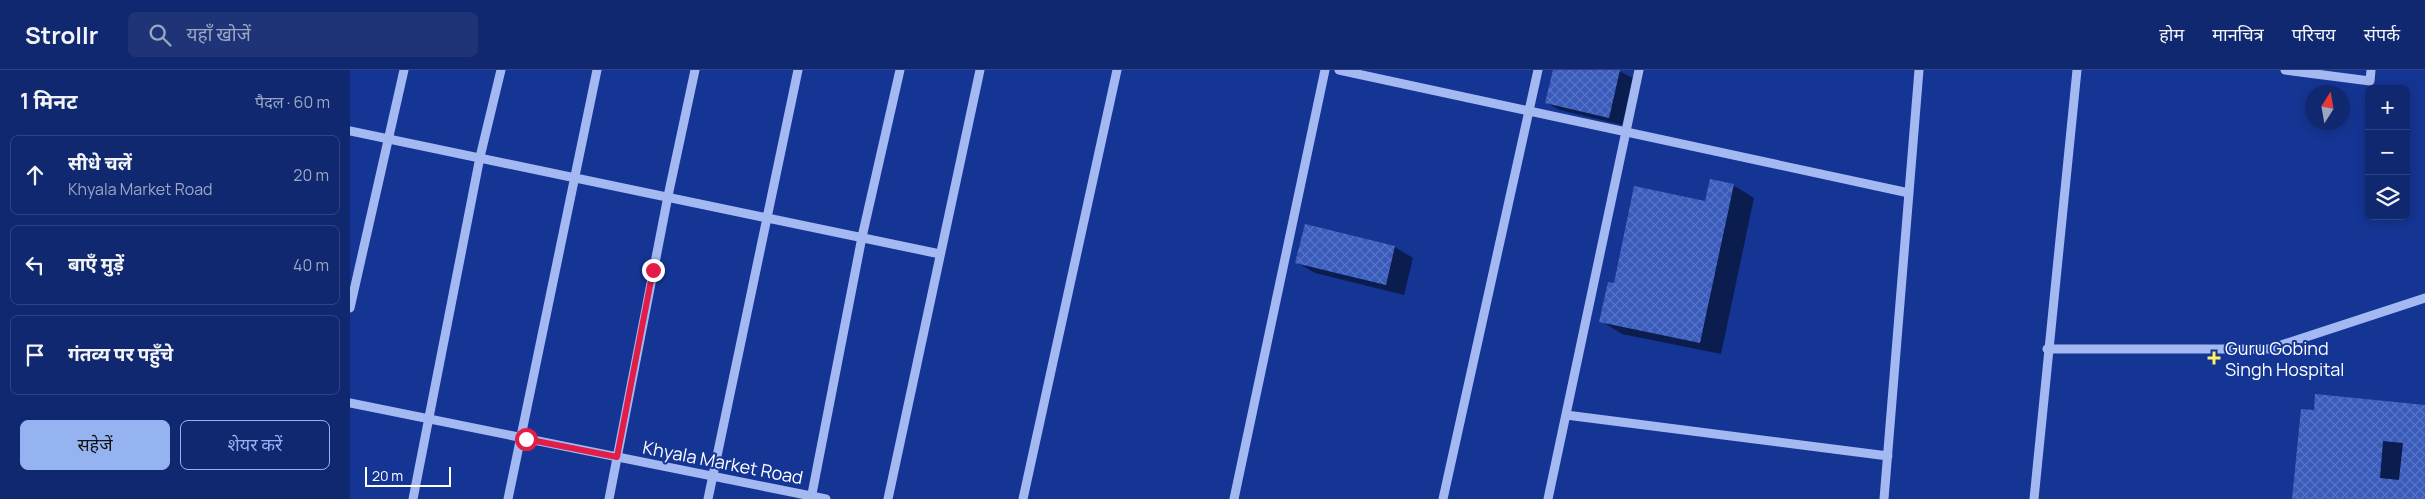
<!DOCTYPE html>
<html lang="hi">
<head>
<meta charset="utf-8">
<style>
  :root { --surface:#10286f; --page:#1e3477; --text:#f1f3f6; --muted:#9ca6c3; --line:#304482; --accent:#95b2f1 }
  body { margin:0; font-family:Manrope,"Noto Sans Devanagari",sans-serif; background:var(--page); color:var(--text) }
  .controls { position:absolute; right:15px; top:15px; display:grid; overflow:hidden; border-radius:8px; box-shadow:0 2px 12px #0003 }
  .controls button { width:45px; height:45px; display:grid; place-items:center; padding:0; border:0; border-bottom:1px solid var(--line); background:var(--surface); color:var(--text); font:25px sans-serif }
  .compass { position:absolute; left:1955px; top:15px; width:45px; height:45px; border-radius:50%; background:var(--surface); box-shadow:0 2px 12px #0003; rotate:11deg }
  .scale { position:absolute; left:15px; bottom:12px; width:86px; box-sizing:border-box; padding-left:5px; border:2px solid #fff; border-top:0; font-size:14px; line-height:18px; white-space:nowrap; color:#fff; -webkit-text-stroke:4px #153594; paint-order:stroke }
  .stop { position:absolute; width:15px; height:15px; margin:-11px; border:4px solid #e11d48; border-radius:50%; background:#fff }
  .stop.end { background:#e11d48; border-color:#fff; box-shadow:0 1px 5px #0008 }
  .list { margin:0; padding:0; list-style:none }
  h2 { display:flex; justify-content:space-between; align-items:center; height:65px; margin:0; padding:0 20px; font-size:21px }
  h2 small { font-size:16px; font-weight:400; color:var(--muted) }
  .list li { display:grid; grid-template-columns:32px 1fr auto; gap:15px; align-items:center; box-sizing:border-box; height:80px; margin:0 10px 10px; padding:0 10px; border:1px solid var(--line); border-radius:8px }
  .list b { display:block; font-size:19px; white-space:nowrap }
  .list p { margin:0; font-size:16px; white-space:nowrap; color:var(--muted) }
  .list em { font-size:16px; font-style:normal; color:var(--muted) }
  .actions { display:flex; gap:10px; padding:15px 20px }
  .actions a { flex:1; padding:11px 0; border:1px solid var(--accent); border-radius:8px; text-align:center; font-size:18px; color:var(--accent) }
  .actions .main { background:var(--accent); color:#111 }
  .icon { flex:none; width:28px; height:28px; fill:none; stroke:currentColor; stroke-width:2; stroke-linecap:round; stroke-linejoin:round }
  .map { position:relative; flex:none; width:2075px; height:429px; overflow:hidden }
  header { display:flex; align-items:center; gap:30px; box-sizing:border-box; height:70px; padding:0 25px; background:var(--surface); border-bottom:1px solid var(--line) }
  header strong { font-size:24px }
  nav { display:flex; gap:28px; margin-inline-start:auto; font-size:18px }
  .search { width:350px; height:45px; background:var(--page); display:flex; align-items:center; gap:12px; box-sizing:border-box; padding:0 18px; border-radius:8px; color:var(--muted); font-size:19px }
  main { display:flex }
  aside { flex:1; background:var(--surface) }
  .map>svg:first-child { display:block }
  .shadow { fill:#0007 }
  .building { fill:url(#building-cross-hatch); fill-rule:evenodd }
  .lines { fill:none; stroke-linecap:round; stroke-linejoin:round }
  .minor { stroke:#a4b9f1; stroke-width:9 }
  .route { stroke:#e11d48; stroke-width:6 }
  .poi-dot { fill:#ffef64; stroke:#153594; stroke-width:2 }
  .labels { text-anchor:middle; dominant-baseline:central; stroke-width:4; stroke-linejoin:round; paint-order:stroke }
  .poi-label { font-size:18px; fill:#fff; stroke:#153594; text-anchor:start }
  .street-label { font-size:18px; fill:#fff; stroke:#153594 }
</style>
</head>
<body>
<header>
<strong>Strollr</strong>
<div class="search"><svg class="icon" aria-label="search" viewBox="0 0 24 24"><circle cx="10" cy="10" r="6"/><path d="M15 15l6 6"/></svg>यहाँ खोजें</div>
<nav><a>होम</a><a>मानचित्र</a><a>परिचय</a><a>संपर्क</a></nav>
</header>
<main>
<aside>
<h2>1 मिनट<small>पैदल · 60 m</small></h2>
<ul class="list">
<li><svg class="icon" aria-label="ahead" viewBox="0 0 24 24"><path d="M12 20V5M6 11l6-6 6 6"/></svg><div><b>सीधे चलें</b><p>Khyala Market Road</p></div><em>20 m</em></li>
<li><svg class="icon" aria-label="left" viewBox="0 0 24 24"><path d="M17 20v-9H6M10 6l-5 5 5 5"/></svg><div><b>बाएँ मुड़ें</b></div><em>40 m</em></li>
<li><svg class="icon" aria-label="arrive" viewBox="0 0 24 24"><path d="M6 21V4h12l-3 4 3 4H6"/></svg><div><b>गंतव्य पर पहुँचे</b></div></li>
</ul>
<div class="actions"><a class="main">सहेजें</a><a>शेयर करें</a></div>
</aside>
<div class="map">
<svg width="2075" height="429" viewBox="0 0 2075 429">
  <defs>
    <pattern id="building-cross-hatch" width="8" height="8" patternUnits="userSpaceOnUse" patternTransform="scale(1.25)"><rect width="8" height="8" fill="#395bbb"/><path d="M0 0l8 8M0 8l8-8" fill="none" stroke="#5774c5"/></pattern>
  </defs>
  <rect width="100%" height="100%" fill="#153594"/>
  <path class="shadow" d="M1204,0H1267L1283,8L1272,55L1210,40L1197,33Z
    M1383,115L1404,128L1371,284L1272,264L1251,251L1265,215L1356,133Z
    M1045,177L1063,188L1054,225L965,203L946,192Z
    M2075,336V429H1944L1965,341Z"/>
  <path class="building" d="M1203,0H1270L1259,48L1195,33Z
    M1360,109L1384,114L1350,273L1249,252L1258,212L1264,213L1284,116L1355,131Z
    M955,154L1045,176L1036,215L945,193Z
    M1965,324L2075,335V429H1942L1951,339L1964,340ZM2033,371L2053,373L2049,410L2030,408Z"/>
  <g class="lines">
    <path class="minor" d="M989,0L1559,123
      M1935,0L2020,11L2021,0
      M0,61L590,184
      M0,238L54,0
      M1697,279H1919L2075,228
      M0,333L476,429
      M1216,345L1538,386
      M63,429L130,87L151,0
      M158,429L247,0
      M259,429L318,126L345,0
      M358,429L448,0
      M461,429L512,167L550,0
      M538,429L630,0
      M673,429L767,0
      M884,429L975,0
      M1093,429L1188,0
      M1198,429L1289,0
      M1534,429L1569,0
      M1684,429L1727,0"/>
  </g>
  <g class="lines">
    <path class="route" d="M176,369L267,387L303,200"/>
  </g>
  <path class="poi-dot" d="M1861.5 280.5h5v5h5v5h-5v5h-5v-5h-5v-5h5z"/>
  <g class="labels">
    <g class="poi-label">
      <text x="1875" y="278">Guru Gobind<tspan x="1875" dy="21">Singh Hospital</tspan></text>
    </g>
    <g class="street-label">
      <text transform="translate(373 392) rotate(11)">Khyala Market Road</text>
    </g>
  </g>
</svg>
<div class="controls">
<button>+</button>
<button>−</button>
<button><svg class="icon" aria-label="layers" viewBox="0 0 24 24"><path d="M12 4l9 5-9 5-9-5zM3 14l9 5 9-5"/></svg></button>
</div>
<svg class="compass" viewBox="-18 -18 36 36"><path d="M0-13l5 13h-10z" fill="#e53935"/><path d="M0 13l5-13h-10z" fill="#9ca6c3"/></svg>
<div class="scale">20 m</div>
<div class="stop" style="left:176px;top:369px"></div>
<div class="stop end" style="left:303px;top:200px"></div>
</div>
</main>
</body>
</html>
